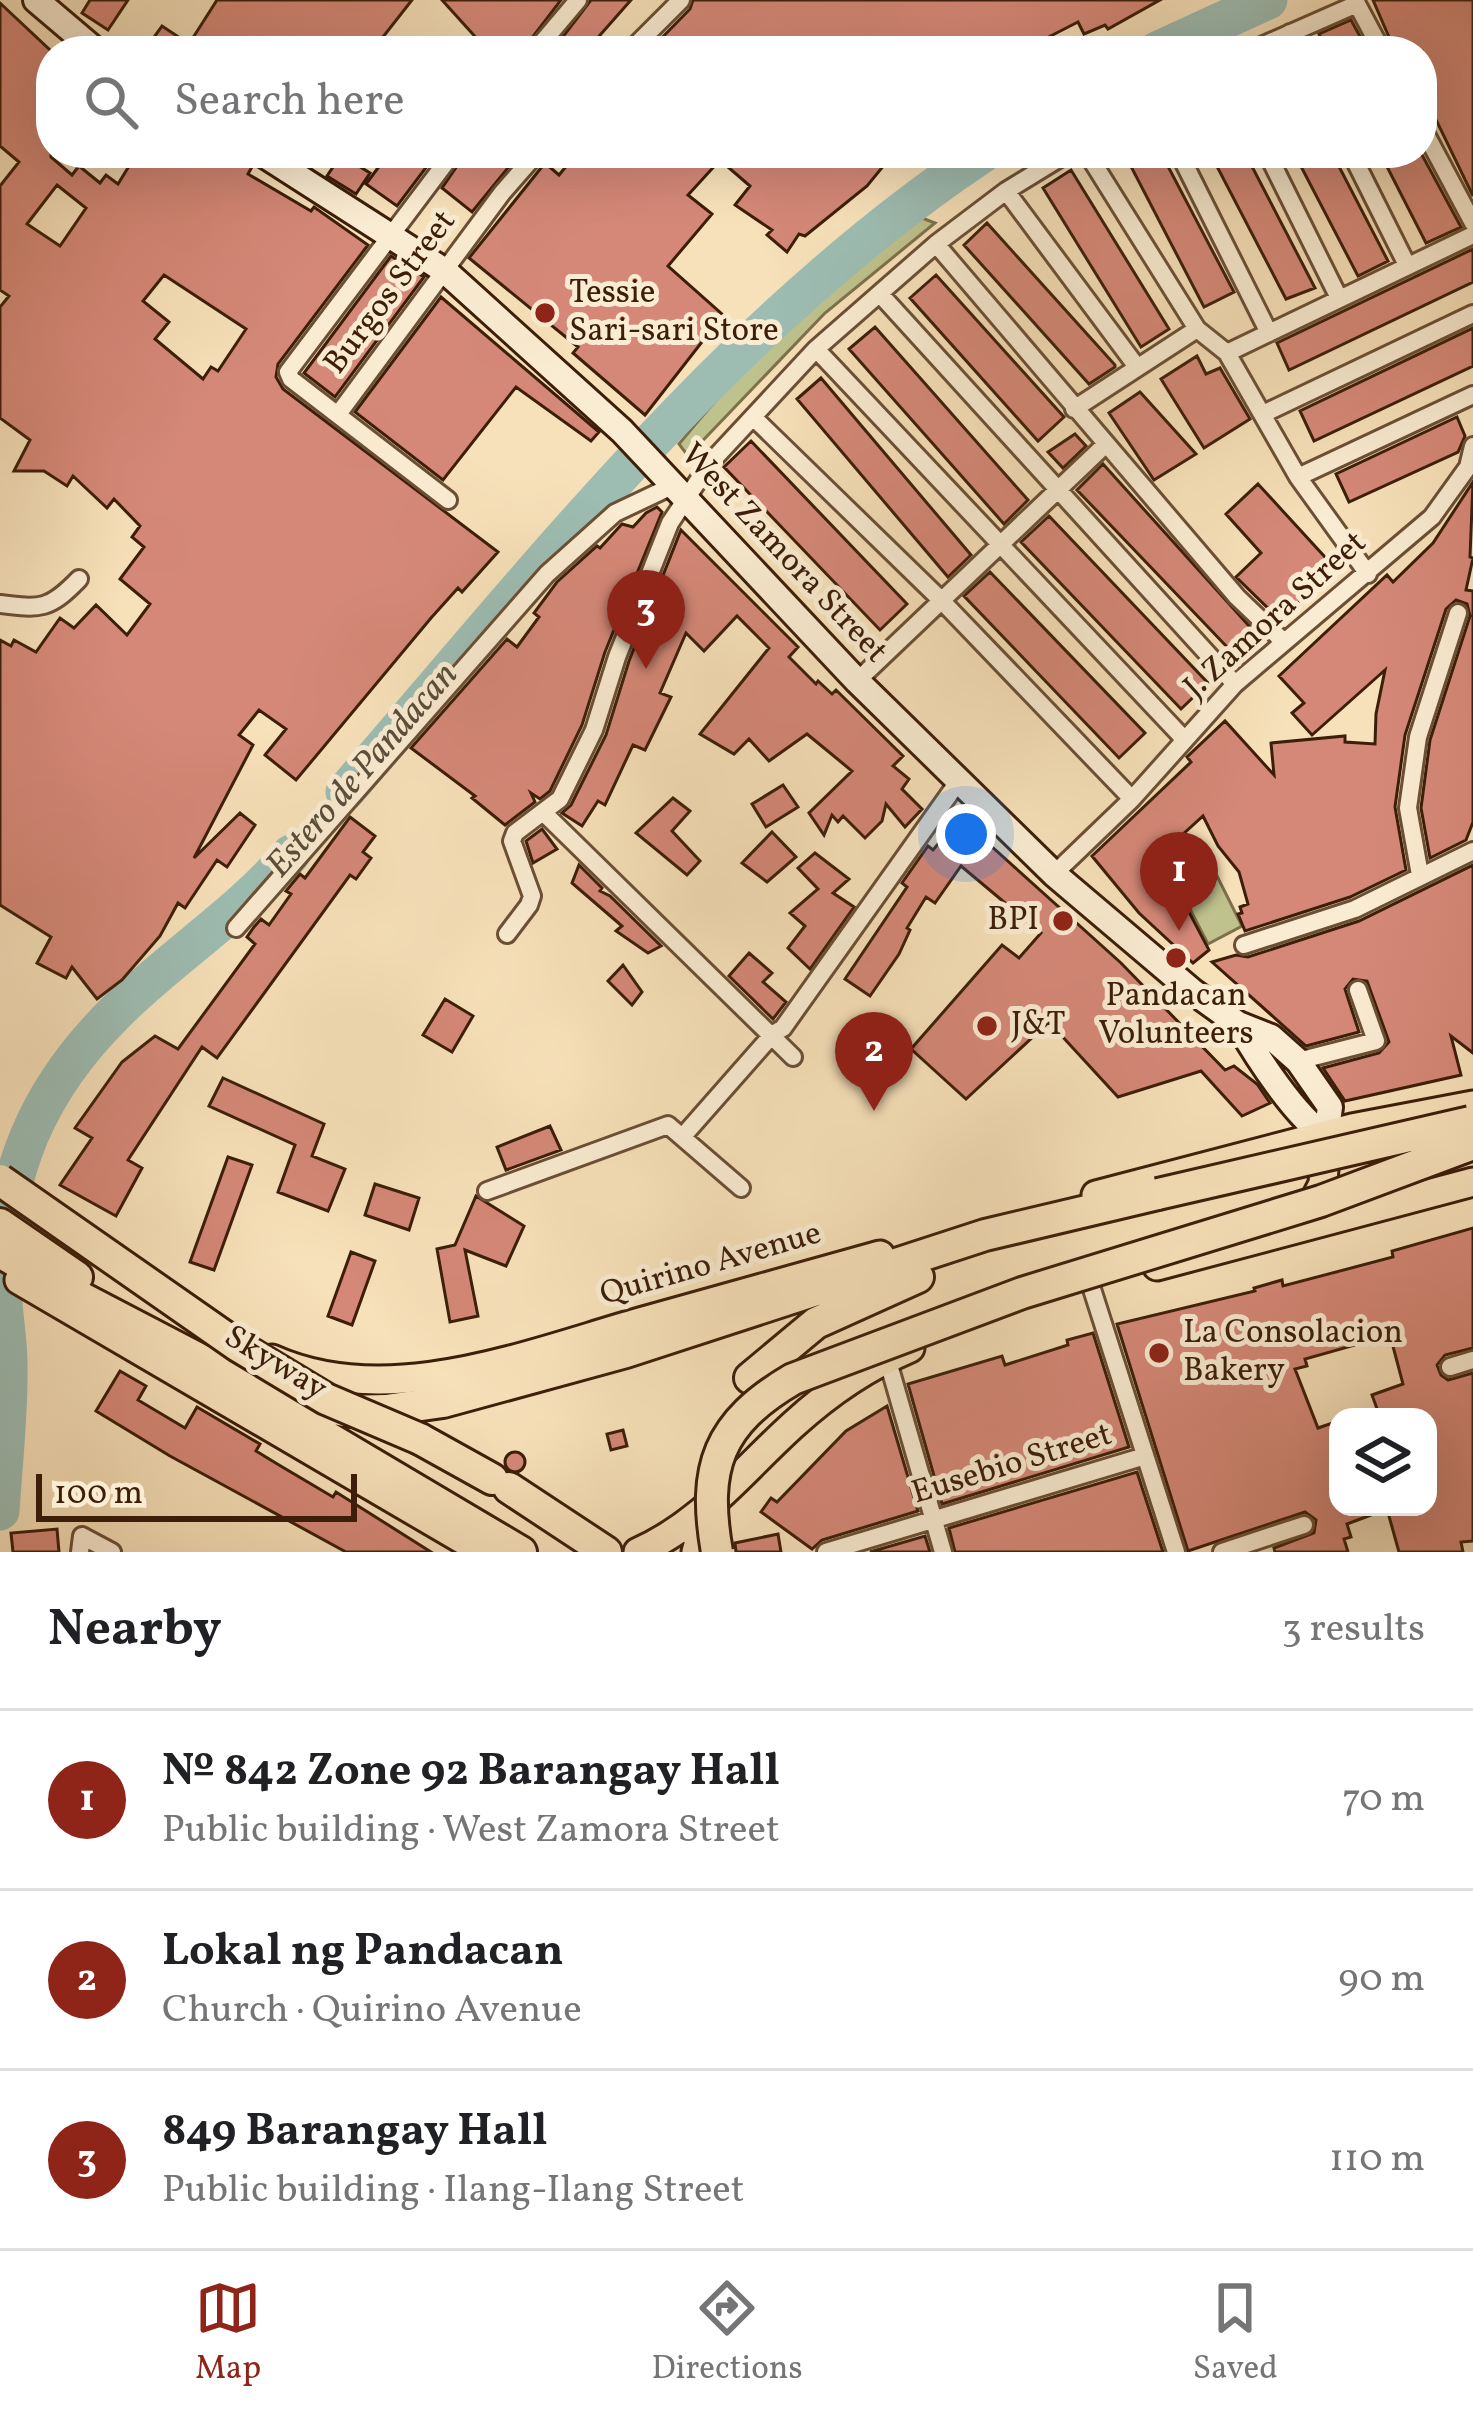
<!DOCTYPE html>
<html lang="en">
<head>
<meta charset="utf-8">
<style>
  :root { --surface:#fff; --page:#f2f2f2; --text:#202124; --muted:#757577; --line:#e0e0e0; --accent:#8f2418 }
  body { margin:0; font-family:Vollkorn,serif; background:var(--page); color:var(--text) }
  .controls { position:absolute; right:36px; bottom:36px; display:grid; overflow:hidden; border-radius:24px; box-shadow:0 12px 48px #0002 }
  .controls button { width:108px; height:108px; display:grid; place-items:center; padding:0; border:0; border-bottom:3px solid var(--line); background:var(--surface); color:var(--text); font:60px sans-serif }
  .scale { position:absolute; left:36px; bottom:30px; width:321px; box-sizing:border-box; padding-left:12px; border:6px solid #3c1e09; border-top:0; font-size:33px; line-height:42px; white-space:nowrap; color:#3c1e09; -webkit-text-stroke:9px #faecd2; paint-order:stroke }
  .you { position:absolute; left:966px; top:834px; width:42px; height:42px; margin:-30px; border:9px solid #fff; border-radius:50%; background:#1a73e8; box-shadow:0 0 0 18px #1a73e833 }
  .badge { display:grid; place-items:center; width:78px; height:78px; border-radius:50%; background:var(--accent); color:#fff; font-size:39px; font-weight:700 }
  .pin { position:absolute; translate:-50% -99px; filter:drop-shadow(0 3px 6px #0008) }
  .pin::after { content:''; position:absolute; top:63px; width:42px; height:36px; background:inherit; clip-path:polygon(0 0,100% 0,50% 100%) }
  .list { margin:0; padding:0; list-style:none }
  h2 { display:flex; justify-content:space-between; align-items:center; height:156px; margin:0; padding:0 48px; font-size:51px }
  h2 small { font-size:39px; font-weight:400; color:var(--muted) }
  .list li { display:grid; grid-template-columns:78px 1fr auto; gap:36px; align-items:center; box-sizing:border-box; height:180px; padding:0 48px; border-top:3px solid var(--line) }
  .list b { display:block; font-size:45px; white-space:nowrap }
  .list p { margin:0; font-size:39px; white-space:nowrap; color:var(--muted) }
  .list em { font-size:39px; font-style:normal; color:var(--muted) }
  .icon { flex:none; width:66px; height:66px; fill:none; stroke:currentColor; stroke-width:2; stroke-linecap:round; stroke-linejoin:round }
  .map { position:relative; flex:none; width:1473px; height:1552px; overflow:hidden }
  .search { position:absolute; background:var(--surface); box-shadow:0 12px 48px #0002; left:36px; right:36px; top:36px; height:132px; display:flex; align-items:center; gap:30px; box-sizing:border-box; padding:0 42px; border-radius:48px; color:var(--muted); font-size:45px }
  .sheet { height:696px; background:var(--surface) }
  nav { display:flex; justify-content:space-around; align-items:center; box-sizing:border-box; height:168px; border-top:3px solid var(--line); background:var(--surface); font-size:33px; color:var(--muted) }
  nav a { display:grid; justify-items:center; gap:6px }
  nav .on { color:var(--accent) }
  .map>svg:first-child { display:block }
  .green { fill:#bfc28d; stroke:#7e704b; stroke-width:3 }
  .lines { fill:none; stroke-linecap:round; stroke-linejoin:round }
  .river { stroke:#9dbdb3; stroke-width:39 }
  .building { fill:#d58878; stroke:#3c1e09; stroke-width:3; fill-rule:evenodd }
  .street-casing { stroke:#6b4f35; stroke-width:22 }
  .secondary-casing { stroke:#3c1e09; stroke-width:30 }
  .primary-casing { stroke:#3c1e09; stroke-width:33 }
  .highway-casing { stroke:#3c1e09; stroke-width:36 }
  .street { stroke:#faecd2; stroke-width:16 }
  .secondary { stroke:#faecd2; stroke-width:24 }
  .primary { stroke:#f7e1ba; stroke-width:27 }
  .highway { stroke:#f7e1ba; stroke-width:30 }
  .highway-bridge-casing { stroke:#3c1e09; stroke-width:36; stroke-linecap:butt }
  .highway-bridge { stroke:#f7e1ba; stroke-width:30 }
  .poi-dot { fill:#8f2418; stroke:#faecd2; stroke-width:4.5 }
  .labels { text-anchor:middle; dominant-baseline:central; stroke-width:10; stroke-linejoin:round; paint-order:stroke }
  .street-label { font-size:33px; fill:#3c1e09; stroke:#faecd2 }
  .poi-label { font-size:33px; fill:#3c1e09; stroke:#faecd2; text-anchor:start }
  .water-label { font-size:36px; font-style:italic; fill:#594e3c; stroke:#faecd2 }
</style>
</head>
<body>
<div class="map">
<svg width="1473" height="1552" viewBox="0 0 1473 1552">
  <rect width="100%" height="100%" fill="#f7e1ba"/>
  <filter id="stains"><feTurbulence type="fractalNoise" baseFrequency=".00167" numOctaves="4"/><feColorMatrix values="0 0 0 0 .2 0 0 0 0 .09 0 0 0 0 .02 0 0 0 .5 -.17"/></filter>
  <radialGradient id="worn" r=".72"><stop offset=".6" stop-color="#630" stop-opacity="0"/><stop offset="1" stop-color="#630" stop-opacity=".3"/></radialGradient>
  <path class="green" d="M922,218L935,223L825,313L688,456L679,444C749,358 830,280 922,218Z
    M1211,864L1242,926L1208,944L1176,882Z"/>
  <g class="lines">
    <path class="river" d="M1157,51L1268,0
      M345,792C542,565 731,321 983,153
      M0,1511C3,1463 9,1413 8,1365C8,1337 2,1310 2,1283C2,1174 37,1090 115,1013C171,957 239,915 291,854"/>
  </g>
  <path class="building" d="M90,0H128L108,30L82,13Z
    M217,0H412L372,51H321L297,38L289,51H144L162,26L189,44Z
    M442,0H561L522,51H473L480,42Z
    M591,0H631L586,51H552Z
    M693,0H1160L1108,29L1105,25L1084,34L1078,22L1035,44L1039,51H649L690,9Z
    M1373,0H1473V196L1422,91V51H1395Z
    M0,3L51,51V157L72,175L79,166L100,183L106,175L118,184L137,153H214L230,162L234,154L252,167L248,174L311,211L314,207L368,245L278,364L276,377L283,389L498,552L462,592L458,588L431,618L296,780L265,755L286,729L259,710L239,735L253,745L194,858L240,813L255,825L227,867L217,860L185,908L178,903L160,936L122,980L97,999L72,967L66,978L37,963L51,937L0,905V640L11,646L14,640L36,652L60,618L74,628L96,605L127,635L150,604L120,579L144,547L132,537L140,526L114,499L107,508L73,476L67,486L44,471H14L30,440L0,418V307L9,296L0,290V186L19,162L0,146ZM57,185L86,208L60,246L27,224ZM164,275L246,329L218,371L211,367L203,379L155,339L169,322L143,301Z
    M1351,20L1368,51H1328L1319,34Z
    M389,153H437L397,206L366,184Z
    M466,153H520L472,212L442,188Z
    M577,153H648L664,166L675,153H894L867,186L805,236L799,234L787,252L767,235L772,230L735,205L750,186L720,160L688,195L712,214L668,266L723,315L645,415L573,353L578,347L469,258L545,163L559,175Z
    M1124,153H1161L1234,292L1204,307Z
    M1210,153H1245L1315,288L1286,299Z
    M1294,153H1332L1388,261L1358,276Z
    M1380,153H1421L1461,227L1426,243Z
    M341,155L370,173L356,194L327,176Z
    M1071,170L1169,329L1141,347L1043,188Z
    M987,223L1115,365V367L1089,384L964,245Z
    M1473,249V282L1289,370L1277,343Z
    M391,256L424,277L335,397L304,373Z
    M936,275L1064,417L1038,441L910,298Z
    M441,297L599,432L591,441L516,387L443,480L355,412Z
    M875,327L1028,500L1004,524L849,349Z
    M1473,328V366L1314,441L1300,411Z
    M1197,356L1206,374L1220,368L1250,419L1204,448L1161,379Z
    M821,378L971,555L948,577L797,399Z
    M1140,392L1196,454L1154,480L1109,413Z
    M1457,417L1465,436L1458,452L1349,502L1336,474Z
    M1075,434L1086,446L1063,468L1048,452Z
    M751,441L907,604L880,630L724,467Z
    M1103,464L1250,627L1228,648L1077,490Z
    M1473,482L1470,557L1473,558L1466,590L1473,591V822L1466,840L1430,858L1421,808L1430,740L1470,616L1467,604L1456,600L1446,609L1405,735L1395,807L1406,870L1350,897L1245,931L1238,914L1242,913L1240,907L1248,904L1239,872L1218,846L1203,816L1158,857L1173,873L1170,876L1209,950L1193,963L1139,913L1092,856L1191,762L1187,757L1225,721L1274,775L1271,743L1345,736V742L1375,744L1376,714L1385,670L1312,735L1292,713L1304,703L1279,676L1387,575L1393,582L1433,543Z
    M1258,484L1335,568L1280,620L1236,577L1261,553L1226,514Z
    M657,507L662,512L605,652L582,725L550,791L540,799L531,793L535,802L505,825L472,798L475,796L411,748L507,639L517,647L539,617L534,613L557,582L597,546L600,548L622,524L633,527L646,513Z
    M1049,516L1208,683L1181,709L1021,542Z
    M681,530L798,647L789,657L816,684L818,681L832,694L836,690L903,756L893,766L909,779L902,789L922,809L905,827L886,804L882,821L865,838L843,816L838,822L832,815L824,835L809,813L852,771L807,734L769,761L749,739L734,754L700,734L769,648L737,616L704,651L686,633L660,693L671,697L645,750L633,745L605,805L598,801L582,826L562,813L571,805L606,735L629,661Z
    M990,572L1145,733L1119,758L964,596Z
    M783,785L798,807L766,827L752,804Z
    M673,798L690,811L672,831L700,861L687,875L636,833Z
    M350,817L375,836L363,852L371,858L356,879L350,875L217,1058L202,1047L128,1160L142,1168L116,1216L60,1185L92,1138L75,1128L122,1062L155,1036L178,1049L255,944L247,937L254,927L261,919L269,925L291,894L286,891L300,874L305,878Z
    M960,818L1121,963L1225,1070L1234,1066L1257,1084L1270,1103L1242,1116L1201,1071L1118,1097L1049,1022L966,1099L911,1049L1002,945L1019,958L1041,933L961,866L935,903L926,897L907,928L910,930L899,954L870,996L845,979L907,887L902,883L928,846L933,850Z
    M542,829L557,849L533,863L526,841Z
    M772,832L796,857L767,882L742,863Z
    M815,853L849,879L833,893L854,907L810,969L788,948L805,926L790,913L818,889L798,868Z
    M579,865L602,888L600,891L610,896L661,946L648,953L616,931L622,926L572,883Z
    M1473,865V1053L1451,1036L1461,1075L1345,1101L1323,1068L1379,1053L1389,1042L1367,981L1353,979L1345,989L1359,1032L1306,1046L1212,962L1236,955L1248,957L1359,921Z
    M749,953L772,973L763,982L786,1002L773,1019L729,976Z
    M623,965L642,992L632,1005L608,981Z
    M445,999L473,1016L452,1052L423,1035Z
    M871,1026L873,1032L879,1031L885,1054L855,1062L847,1032Z
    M223,1078L324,1124L312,1156L345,1169L328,1211L278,1192L295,1145L209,1106Z
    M550,1126L561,1150L506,1170L497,1147Z
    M228,1157L252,1165L214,1270L190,1262Z
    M375,1184L419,1198L409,1230L365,1215Z
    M476,1196L524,1226L506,1266L465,1250L478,1316L450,1322L437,1249L455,1245Z
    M1473,1228V1348L1445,1355L1437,1365L1441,1375L1448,1380L1473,1373V1541L1461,1542L1463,1552H1399L1387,1509L1347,1524L1351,1537L1344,1539L1348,1552H1275L1274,1548L1314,1533L1316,1520L1305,1512L1188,1551L1117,1324L1255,1291L1254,1288L1282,1280L1283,1286L1393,1257L1392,1251ZM1390,1335L1403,1384L1372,1395L1380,1417H1428V1507H1338V1421L1318,1428L1295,1369L1307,1366L1305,1359Z
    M351,1252L375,1261L352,1325L328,1316Z
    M1093,1333L1129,1447L942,1504L908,1384L1002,1356L1005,1365L1068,1345L1067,1340Z
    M120,1371L146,1386L138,1400L185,1428L197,1407L260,1444L256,1451L279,1465L333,1497L336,1492L431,1552H346L170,1456L96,1411Z
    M887,1406L918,1511L822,1540L812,1549L761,1512L771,1498L777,1502L846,1431Z
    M623,1430L627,1446L611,1450L607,1434Z
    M505 1462a10 10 0 1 1 20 0a10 10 0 1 1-20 0Z
    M1137,1472L1163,1552H955L949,1528Z
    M57,1529L59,1552H13L11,1533Z
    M778,1534L781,1552H736L735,1543Z
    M925,1536L930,1552H870Z"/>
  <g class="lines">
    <defs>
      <path id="street" d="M1290,33L1299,51
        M535,51L578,0
        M630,51L681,0
        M1250,51L1357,4L1382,51
        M1422,127L1473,223
        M1087,153L1197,329L1227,353L1298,477L1368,574
        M1179,153L1269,333
        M1267,153L1339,298
        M1351,153L1407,265
        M1006,191L1137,367
        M936,244L1237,597L1283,641
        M880,294L1235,684
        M816,349L1185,740
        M1227,353L1473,235
        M1074,409L1197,329
        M339,413L502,193L537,153
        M1263,414L1473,314
        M753,417L940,599L1132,799
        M1298,477L1473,395
        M448,500L291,379L288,372L453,153
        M0,604C41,609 49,610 79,579
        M857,681L1106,444
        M545,814L793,1057
        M1054,874L1132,799L1235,684L1432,517L1468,467L1473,446
        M1420,875L1408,808L1418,737L1458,613
        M236,928L547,574L615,513L672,486
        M507,934L529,905L532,896L512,841L515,833L560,799L594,730L617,657L670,523L710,463L816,349L936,244L1006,191L1068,153
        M1244,945L1355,909L1473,851
        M1298,1061L1376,1041L1358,990
        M684,1135L773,1034L783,1028L958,782
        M487,1191L668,1125L741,1188
        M1091,1286L1176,1552
        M887,1358L943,1552
        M1450,1367L1473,1360
        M80,1552L82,1536L112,1552
        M826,1552L1145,1456
        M1222,1552L1304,1525"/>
      <path id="secondary" d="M36,0L96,51
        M261,153L445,271L622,431L857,681L1054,874L1192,991L1238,1024L1271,1037L1298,1061L1330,1107L1326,1136C1296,1118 1257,1057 1238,1024"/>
      <path id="primary" d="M1096,1195L1352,1128L1473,1105
        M1306,1217L1323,1184L1326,1136
        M1157,1266L1473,1182
        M19,1280L484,1552
        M272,1359C388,1411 527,1354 640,1322C720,1300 800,1277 880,1255
        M638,1552C702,1524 743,1470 794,1424C828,1393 868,1366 910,1348
        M696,1552L707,1511"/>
      <path id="highway" d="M0,1224L77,1277
        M0,1252L54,1284
        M40,1276L266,1394L345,1411L386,1410L443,1402L626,1352L985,1235L1158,1194
        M750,1378L816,1323L918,1277
        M273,1405L521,1552
        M420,1439L492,1479
        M509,1488L606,1552"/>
    </defs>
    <use href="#street" class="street-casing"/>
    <use href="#secondary" class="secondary-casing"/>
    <use href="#primary" class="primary-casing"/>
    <use href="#highway" class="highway-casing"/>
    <use href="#street" class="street"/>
    <use href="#secondary" class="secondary"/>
    <use href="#primary" class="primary"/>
    <use href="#highway" class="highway"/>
    <defs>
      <path id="highway-bridge" d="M0,1180L238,1346L326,1399L420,1439
        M1158,1194L1470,1122
        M717,1552C702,1467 718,1423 793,1379L1022,1293L1321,1201L1473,1144"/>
    </defs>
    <use href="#highway-bridge" class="highway-bridge-casing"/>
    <use href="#highway-bridge" class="highway-bridge"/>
  </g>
  <g class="poi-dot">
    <circle cx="545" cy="313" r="12"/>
    <circle cx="1063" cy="921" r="12"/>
    <circle cx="1176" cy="958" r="12"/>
    <circle cx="987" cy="1026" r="12"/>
    <circle cx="1159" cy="1353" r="12"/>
  </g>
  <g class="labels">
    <g class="street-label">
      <text transform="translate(391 293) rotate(-53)">Burgos Street</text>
      <text transform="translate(783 554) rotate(47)">West Zamora Street</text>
      <text transform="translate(1276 616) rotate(-42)">J. Zamora Street</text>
      <text transform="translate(711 1265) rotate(-16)">Quirino Avenue</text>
      <text transform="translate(275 1364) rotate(31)">Skyway</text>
      <text transform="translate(1012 1465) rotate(-17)">Eusebio Street</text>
    </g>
    <g class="poi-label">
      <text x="569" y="294">Tessie<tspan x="569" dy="38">Sari-sari Store</tspan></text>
      <text x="1039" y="921" text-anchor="end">BPI</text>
      <text x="1176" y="997" text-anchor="middle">Pandacan<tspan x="1176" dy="38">Volunteers</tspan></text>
      <text x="1011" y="1026">J&amp;T</text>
      <text x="1183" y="1334">La Consolacion<tspan x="1183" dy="38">Bakery</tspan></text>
    </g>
    <g class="water-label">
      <text transform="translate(363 771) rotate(-49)">Estero de Pandacan</text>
    </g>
  </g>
  <rect width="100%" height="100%" filter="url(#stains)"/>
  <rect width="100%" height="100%" fill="url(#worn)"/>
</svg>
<div class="controls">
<button><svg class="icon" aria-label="layers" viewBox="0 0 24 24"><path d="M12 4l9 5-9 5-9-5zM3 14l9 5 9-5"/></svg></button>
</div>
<div class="scale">100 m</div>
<div class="you"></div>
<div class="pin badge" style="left:1179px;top:931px">1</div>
<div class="pin badge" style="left:874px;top:1111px">2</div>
<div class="pin badge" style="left:646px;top:669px">3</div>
<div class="search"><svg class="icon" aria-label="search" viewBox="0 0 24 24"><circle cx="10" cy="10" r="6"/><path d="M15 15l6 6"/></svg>Search here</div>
</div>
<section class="sheet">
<h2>Nearby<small>3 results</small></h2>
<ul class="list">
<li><span class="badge">1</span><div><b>№ 842 Zone 92 Barangay Hall</b><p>Public building · West Zamora Street</p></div><em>70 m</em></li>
<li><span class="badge">2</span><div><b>Lokal ng Pandacan</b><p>Church · Quirino Avenue</p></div><em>90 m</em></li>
<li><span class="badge">3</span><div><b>849 Barangay Hall</b><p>Public building · Ilang-Ilang Street</p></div><em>110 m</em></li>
</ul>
</section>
<nav>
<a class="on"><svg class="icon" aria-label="map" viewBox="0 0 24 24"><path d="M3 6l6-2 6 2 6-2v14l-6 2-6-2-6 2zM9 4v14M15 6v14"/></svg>Map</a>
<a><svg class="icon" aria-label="directions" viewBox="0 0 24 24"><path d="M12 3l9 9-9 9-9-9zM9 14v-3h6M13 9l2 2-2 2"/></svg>Directions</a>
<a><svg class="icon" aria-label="saved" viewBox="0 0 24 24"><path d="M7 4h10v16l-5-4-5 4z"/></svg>Saved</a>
</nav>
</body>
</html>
